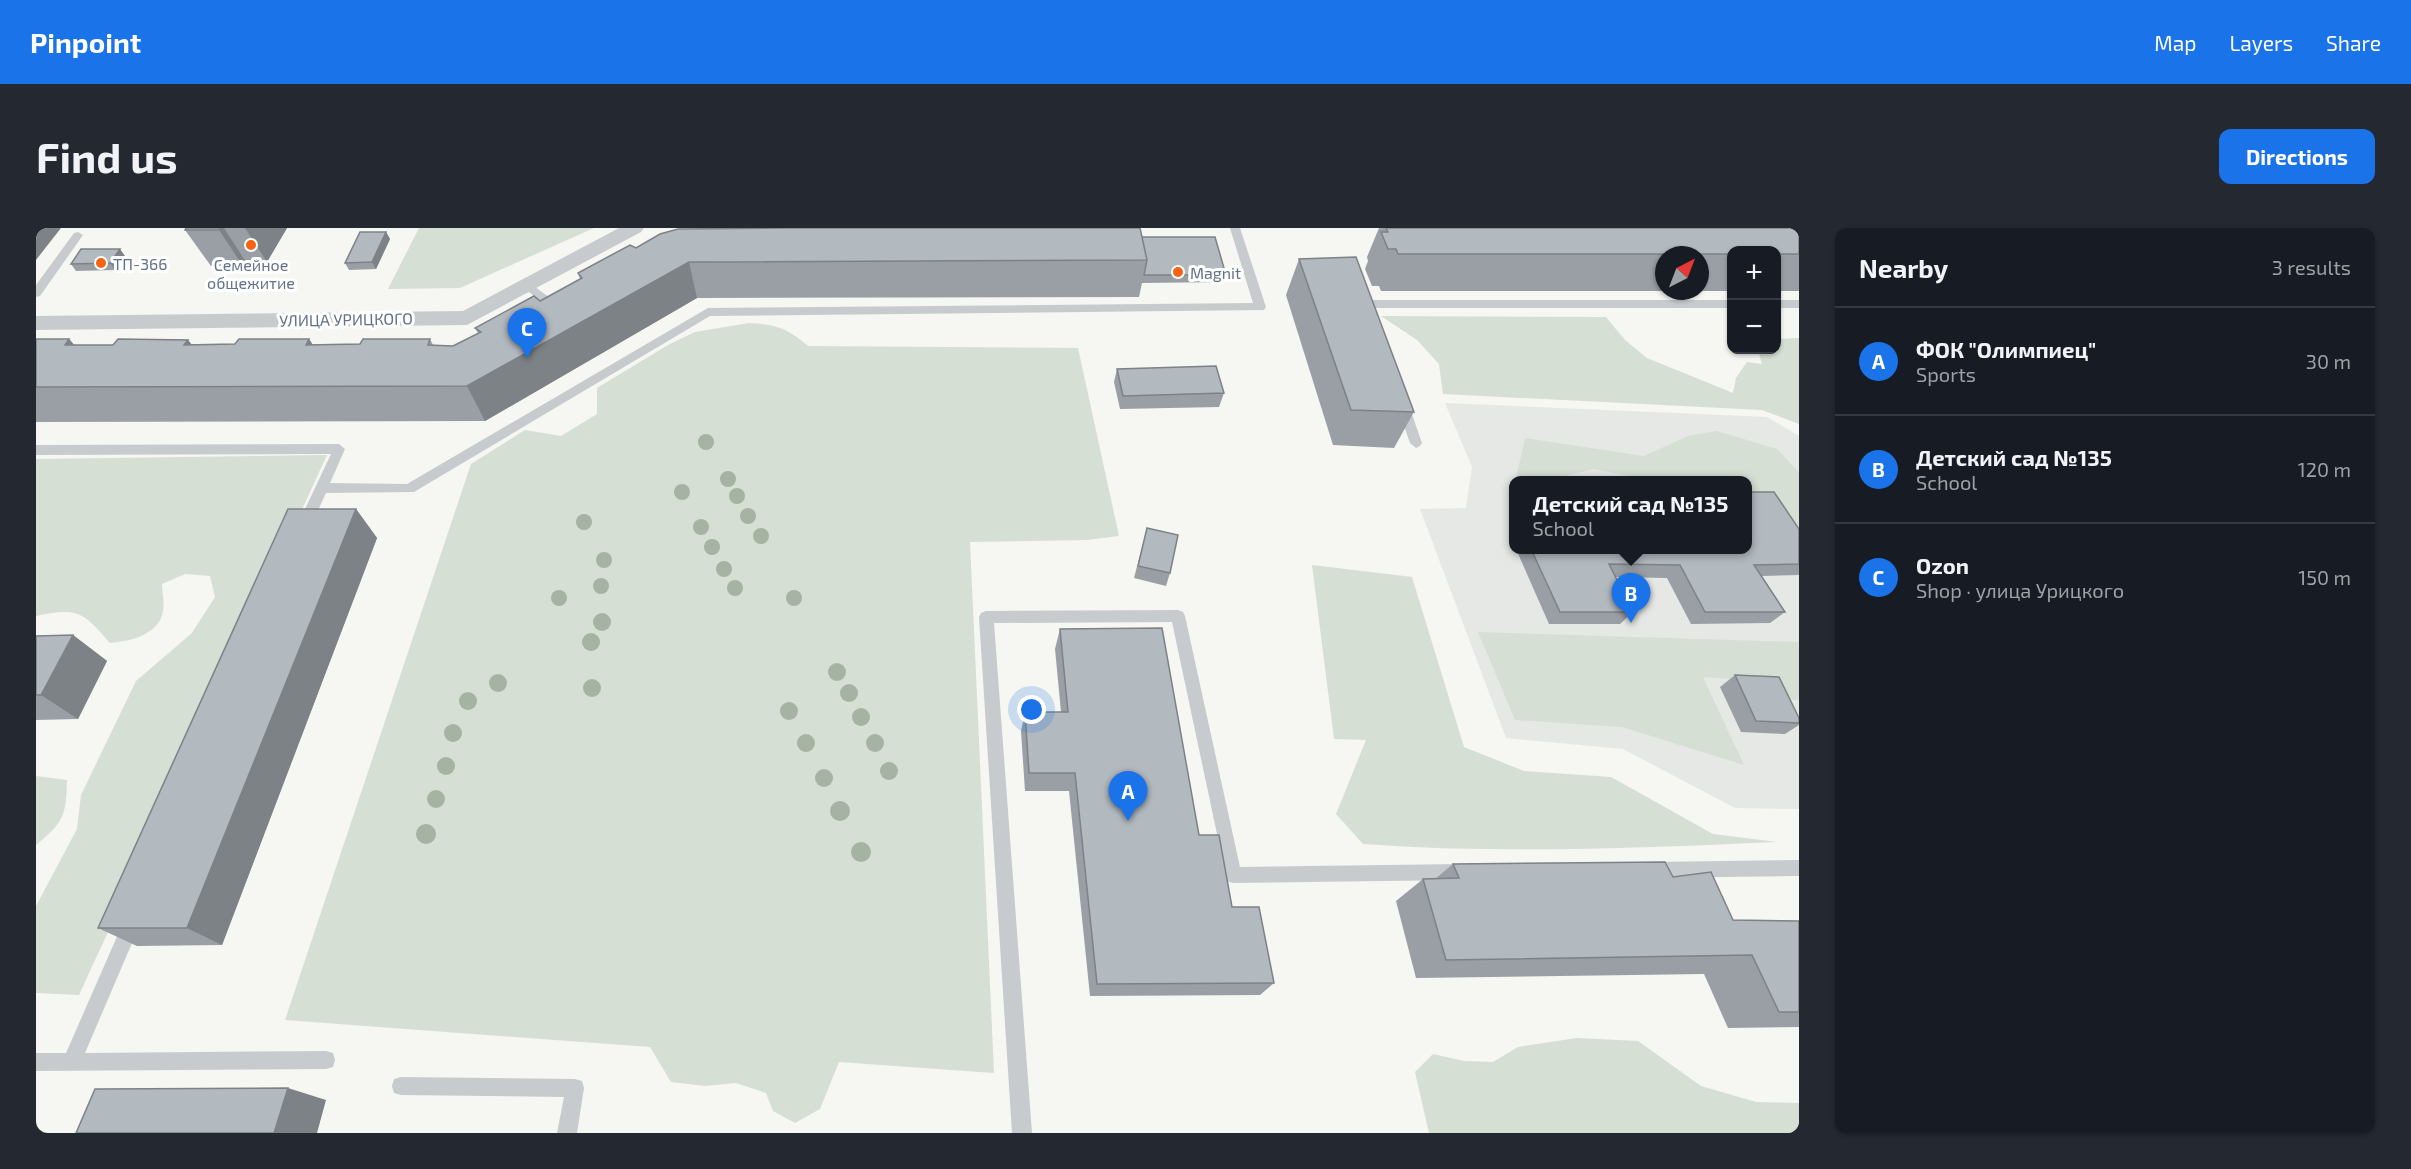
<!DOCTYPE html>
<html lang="en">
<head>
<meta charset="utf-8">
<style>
  :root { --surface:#171b24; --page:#242831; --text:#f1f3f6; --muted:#9ea1a6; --line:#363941; --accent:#1a73e8 }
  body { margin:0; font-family:"Exo 2",sans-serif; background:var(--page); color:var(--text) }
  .controls { position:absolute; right:18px; top:18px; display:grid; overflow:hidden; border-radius:12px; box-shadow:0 2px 4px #0004 }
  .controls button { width:54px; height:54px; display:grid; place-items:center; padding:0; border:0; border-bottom:2px solid var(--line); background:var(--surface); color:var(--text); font:30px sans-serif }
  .compass { position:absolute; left:1619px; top:18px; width:54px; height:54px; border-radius:50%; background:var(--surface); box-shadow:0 2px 4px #0004; rotate:42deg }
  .you { position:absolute; left:996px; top:482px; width:21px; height:21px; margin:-15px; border:4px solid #fff; border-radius:50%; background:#1a73e8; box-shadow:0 0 0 9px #1a73e833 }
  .badge { display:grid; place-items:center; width:39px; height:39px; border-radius:50%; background:var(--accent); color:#fff; font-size:20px; font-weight:700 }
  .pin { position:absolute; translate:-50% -50px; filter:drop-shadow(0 2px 3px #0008) }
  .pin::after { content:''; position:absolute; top:32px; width:21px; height:18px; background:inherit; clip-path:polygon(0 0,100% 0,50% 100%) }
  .popup { position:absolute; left:1473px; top:248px; width:243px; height:78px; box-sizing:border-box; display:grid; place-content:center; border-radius:12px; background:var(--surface); filter:drop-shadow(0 2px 4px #0005); font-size:20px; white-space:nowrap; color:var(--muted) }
  .popup b { font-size:22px; color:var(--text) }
  .popup::after { content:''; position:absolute; left:50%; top:100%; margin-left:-12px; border:12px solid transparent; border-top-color:var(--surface) }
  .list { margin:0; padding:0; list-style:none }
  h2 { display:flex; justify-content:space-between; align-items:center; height:78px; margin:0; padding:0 24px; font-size:26px }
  h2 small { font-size:20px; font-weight:400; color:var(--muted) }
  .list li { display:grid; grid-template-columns:39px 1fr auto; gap:18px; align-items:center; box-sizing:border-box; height:108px; padding:0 24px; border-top:2px solid var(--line) }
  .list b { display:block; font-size:22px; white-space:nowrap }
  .list p { margin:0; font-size:20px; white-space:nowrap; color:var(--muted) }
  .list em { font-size:20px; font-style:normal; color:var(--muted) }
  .map { position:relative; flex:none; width:1763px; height:905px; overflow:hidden; border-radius:12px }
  header { display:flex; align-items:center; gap:36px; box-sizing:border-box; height:84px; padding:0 30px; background:var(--accent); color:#fff }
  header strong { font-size:28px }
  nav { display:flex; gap:33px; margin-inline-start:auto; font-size:21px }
  .intro { display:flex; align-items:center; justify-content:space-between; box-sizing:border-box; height:144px; padding:0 36px }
  h1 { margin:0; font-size:42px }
  .button { padding:15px 27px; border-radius:12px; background:var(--accent); color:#fff; font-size:21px; font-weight:700 }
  main { display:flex; gap:36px; padding:0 36px }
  aside { flex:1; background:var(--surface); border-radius:12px; box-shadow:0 2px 4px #0004 }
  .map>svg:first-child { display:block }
  .built { fill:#e6e8e5; fill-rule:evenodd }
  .green { fill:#d6dfd3 }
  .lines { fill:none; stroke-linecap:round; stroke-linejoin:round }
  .service { fill:#c8cbce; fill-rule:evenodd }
  .minor { fill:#c8cbce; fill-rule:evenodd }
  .tree { fill:#a5b3a2 }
  .wall { fill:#999fa4 }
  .shaded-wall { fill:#7d8286 }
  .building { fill:#b2b9bf; stroke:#7d8286; stroke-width:1.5 }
  .poi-dot { fill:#f56313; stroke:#fff; stroke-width:2 }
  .labels { text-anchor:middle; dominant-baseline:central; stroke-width:6; stroke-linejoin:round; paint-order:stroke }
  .far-poi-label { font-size:16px; fill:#627286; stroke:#fff; text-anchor:start }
  .far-street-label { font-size:16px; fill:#627286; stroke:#fff }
</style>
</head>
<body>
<header>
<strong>Pinpoint</strong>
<nav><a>Map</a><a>Layers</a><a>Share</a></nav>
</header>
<div class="intro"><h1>Find us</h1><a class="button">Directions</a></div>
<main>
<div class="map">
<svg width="1763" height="905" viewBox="0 0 1763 905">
  <rect width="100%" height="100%" fill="#f6f6f2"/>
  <path class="built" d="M1409,175L1731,189L1763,208V581L1699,580L1587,521L1470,510L1384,281L1430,280L1436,239ZM1478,252H1712V322H1478Z"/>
  <path class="green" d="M383,0H558L424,60L352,61Z
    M1345,88L1570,89L1589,112L1611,130L1697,165L1700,150L1711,134L1726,136L1722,122H1740L1741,111L1763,110V196L1726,182L1407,166L1403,136L1381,112Z
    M713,95C739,96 752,100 772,118L1042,120L1083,308L1051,312L934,314L958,845L803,834L784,881L759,895L737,883L730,865L700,855L669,858L635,854L614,819L249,792L435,236L489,202L525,208L561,186V160L632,117L659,104Z
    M1681,203L1741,221L1763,244V310L1712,267V252H1614L1557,241L1525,249L1480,250L1489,210L1608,228L1652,208Z
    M291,227L43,767L0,765V678L41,601L45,567L100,453L156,405L179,369L174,348L149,346L126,356C126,366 130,379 125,390C116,409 92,413 74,415C47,384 43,379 0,388V231Z
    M1276,337L1376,349L1428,519L1488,543L1575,549L1677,606L1741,614C1604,620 1465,626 1327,616L1300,586L1330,512L1298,511Z
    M1442,404L1763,414V472L1744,471L1728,453L1667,449L1708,537L1586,499L1479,492Z
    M0,548L31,552C30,588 28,594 0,617Z
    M1541,810L1602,813L1665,858L1720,874L1763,875V905H1393L1379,844L1397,826L1428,833L1457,834L1482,819Z"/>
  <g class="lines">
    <path class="service" d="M1194,0H1204L1230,79L1228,82L674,88L378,264L290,265L273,302L268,303L261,298L295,226L0,227V217L303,216L309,221L294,255L371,256L672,80L1217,75Z
      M42,4L47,7L4,68L0,69V57L38,5Z
      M492,54L527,79V85H519L488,60V56Z
      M1330,72H1696V80H1337L1341,88L1335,92L1331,91L1324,76Z
      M1740,72H1763V80H1740Z
      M1366,171L1372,175L1386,215L1384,218L1380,220L1374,215L1360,175Z
      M1142,382L1147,384L1149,388L1204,639L1427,636L1433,638L1435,644L1433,650L1427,652L1197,655L1191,653L1136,394L958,395L996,905H976L943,389L945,385L950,383Z
      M1763,632V648L1613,650L1607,648L1605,642L1607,636L1613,634Z
      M96,685L102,688L105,694L49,825L290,823L297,825L299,832L297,839L290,841L0,843V825H30L90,688Z
      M365,849L539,851L546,853L548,860L541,905H521L528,869L365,867L358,865L356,858L358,851Z"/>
    <path class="minor" d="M583,0H608L605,4L431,97L0,102V88L427,83Z"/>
  </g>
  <g class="tree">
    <circle cx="670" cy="214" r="8"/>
    <circle cx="692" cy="251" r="8"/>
    <circle cx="646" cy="264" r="8"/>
    <circle cx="701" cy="268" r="8"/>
    <circle cx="712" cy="288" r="8"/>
    <circle cx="548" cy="294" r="8"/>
    <circle cx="665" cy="299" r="8"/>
    <circle cx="725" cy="308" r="8"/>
    <circle cx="676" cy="319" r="8"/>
    <circle cx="568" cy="332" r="8"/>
    <circle cx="688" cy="341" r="8"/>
    <circle cx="565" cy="358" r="8"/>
    <circle cx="699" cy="360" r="8"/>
    <circle cx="523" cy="370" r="8"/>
    <circle cx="758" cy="370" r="8"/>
    <circle cx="566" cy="394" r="9"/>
    <circle cx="555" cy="414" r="9"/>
    <circle cx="801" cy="444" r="9"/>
    <circle cx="462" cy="455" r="9"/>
    <circle cx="556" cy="460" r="9"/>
    <circle cx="813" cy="465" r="9"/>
    <circle cx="432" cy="473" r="9"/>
    <circle cx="753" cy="483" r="9"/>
    <circle cx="825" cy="489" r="9"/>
    <circle cx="417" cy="505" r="9"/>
    <circle cx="770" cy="515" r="9"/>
    <circle cx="839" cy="515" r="9"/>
    <circle cx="410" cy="538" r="9"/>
    <circle cx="853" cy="543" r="9"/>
    <circle cx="788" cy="550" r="9"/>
    <circle cx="400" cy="571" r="9"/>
    <circle cx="804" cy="583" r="10"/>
    <circle cx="390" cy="606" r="10"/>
    <circle cx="825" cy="624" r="10"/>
  </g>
  <path class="wall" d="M150,0H251L231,34H210L207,38H175L149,2Z
    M1343,0H1763V63H1740V22H1695V63H1664V27H1628V63H1345L1343,58H1336L1329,41L1332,33L1331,29Z
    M350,4L354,11L340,41L313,42L309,35Z
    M1106,9L1190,47L1188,54L1106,55L1103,69L661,70L449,193L0,194V111H33L38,117H77L152,112L156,117L199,116L273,111L277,117L324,116L394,111L397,117L417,118L442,105L439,100L504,73L544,51L542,45L600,20Z
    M89,28L79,42L40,43L35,36Z
    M1263,31L1378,184L1358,220L1297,217L1250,67Z
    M1081,141L1188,165L1183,179L1084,181L1078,154Z
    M320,281L341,310L186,717L101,718L62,700Z
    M1111,300L1134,345L1130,358L1098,350Z
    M1763,301V347L1726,348L1749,384L1734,395L1655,396L1631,350L1579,349L1597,384L1584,396H1513L1480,321H1712Z
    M1024,401L1163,607L1196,679L1238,755L1224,767L1054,768L1033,563H989L985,503L989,484H1025L1019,421Z
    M37,407L71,433L42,491L0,492V408Z
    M1699,447L1763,490V497L1749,506L1705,504L1684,459Z
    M1417,636L1637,649L1697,692L1763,693V799L1692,800L1668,746L1380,750L1360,673L1387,651H1399Z"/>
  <path class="shaded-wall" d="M0,0H25L0,32Z
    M184,0H188L210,34L207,38L183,2Z
    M209,0H251L231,34Z
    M350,4L354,11L340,41L336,34Z
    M84,21L89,28L79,42L74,35Z
    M653,34L661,70L449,193L431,158Z
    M33,111L65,147L29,117Z
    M273,111L296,147L270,117Z
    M152,112L179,148L148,117Z
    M320,281L341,310L186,717L151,700Z
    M37,407L71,433L42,491L5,467Z
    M252,860L290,872L281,905H238Z"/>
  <path class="building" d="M150,0H184L183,2H149Z
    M752,0H1104L1111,32L653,34L431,158L0,159V111H33L29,117H77L82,111L152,112L148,117L199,116L203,111H273L270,117L324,116L327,111H394L392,117L417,118L445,104L439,100L498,68L504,73L546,50L542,45L594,17L600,20L624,6L642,1Z
    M1350,0H1763V26H1740V22H1695V26H1362L1360,21H1352L1345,4H1352Z
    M324,4H350L336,34L309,35Z
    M1106,9H1179L1190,47H1108L1111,32Z
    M45,21H84L74,35L35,36Z
    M1320,29L1378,184L1315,182L1263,31Z
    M1180,138L1188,165L1087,168L1081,141Z
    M1712,264H1738L1763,301V336L1718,337L1749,384H1669L1644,337L1573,336L1597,384H1524L1495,321H1712Z
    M252,281H320L151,700H62Z
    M1111,300L1142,307L1134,345L1102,338Z
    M1126,400L1163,607H1183L1196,679H1223L1238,755L1061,756L1039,545H993L989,484H1032L1024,401Z
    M37,407L5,467H0V408Z
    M1699,447L1743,449L1763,490V495L1720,493Z
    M1629,634L1637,649L1675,644L1697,692L1763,693V784H1743L1716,727L1410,732L1387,651L1423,650L1417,636Z
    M252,860L238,905H40L59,861Z"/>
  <g class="poi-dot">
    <circle cx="215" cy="17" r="6"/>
    <circle cx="65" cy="35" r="6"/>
    <circle cx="1142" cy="44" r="6"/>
  </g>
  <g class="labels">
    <g class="far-poi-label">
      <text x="77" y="35">ТП-366</text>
      <text x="215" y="36" text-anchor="middle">Семейное<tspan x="215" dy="18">общежитие</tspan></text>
      <text x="1154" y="44">Magnit</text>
    </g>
    <g class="far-street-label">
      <text transform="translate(310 91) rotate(-1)">УЛИЦА УРИЦКОГО</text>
    </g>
  </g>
</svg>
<div class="controls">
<button>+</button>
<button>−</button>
</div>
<svg class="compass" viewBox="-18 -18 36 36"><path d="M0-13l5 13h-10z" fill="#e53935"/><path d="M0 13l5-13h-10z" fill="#9ea1a6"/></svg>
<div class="you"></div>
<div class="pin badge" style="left:1092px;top:593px">A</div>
<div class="pin badge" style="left:1595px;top:395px">B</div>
<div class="popup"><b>Детский сад №135</b>School</div>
<div class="pin badge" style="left:491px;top:130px">C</div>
</div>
<aside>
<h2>Nearby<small>3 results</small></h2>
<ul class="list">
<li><span class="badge">A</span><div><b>ФОК &quot;Олимпиец&quot;</b><p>Sports</p></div><em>30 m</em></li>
<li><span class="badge">B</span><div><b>Детский сад №135</b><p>School</p></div><em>120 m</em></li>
<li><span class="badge">C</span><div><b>Ozon</b><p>Shop · улица Урицкого</p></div><em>150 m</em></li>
</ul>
</aside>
</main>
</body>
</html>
